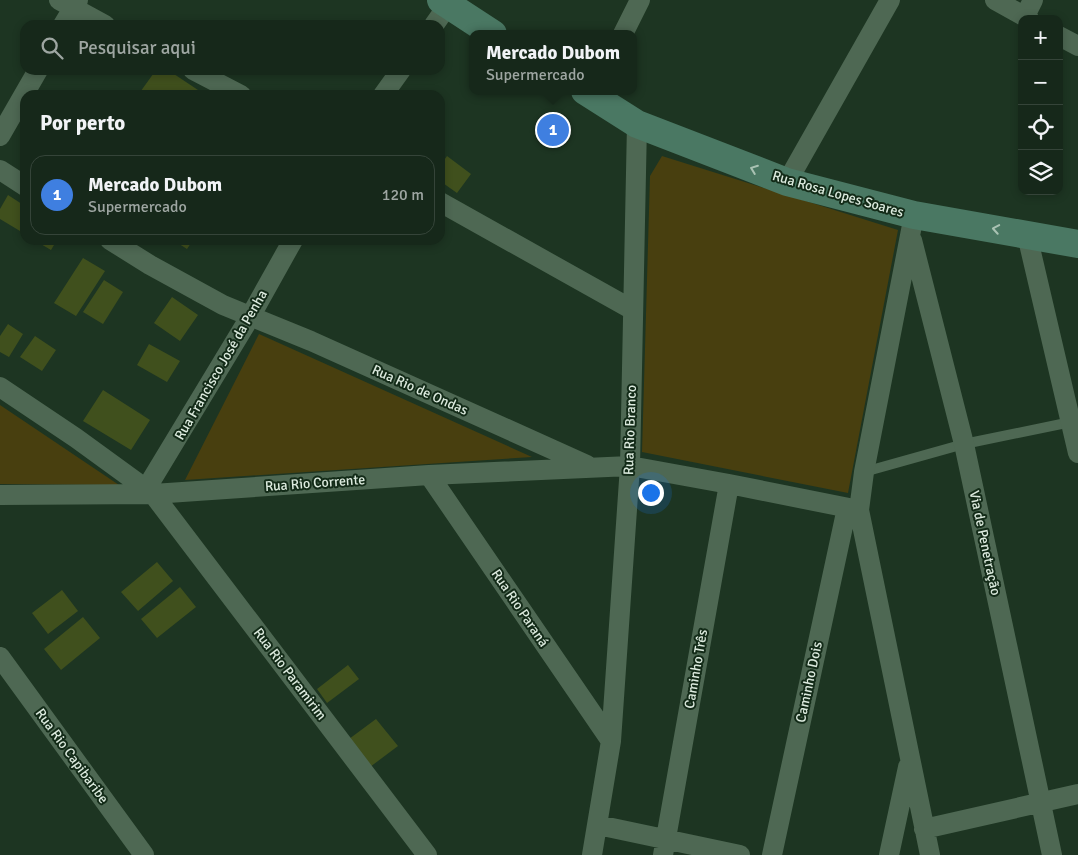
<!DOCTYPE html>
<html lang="pt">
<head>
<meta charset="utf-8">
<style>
  :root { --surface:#16281a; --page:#233427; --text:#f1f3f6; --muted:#9ea6a2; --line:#354439; --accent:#f59b97 }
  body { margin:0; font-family:Signika,sans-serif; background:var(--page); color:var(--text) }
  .controls { position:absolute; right:15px; top:15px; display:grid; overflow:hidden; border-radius:10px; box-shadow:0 2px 8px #0003 }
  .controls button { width:45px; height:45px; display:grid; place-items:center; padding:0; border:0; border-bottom:1px solid var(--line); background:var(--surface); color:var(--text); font:25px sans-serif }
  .you { position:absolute; left:650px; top:492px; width:18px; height:18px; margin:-12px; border:4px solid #fff; border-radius:50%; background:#1a73e8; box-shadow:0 0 0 8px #1a73e833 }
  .badge { display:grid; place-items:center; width:32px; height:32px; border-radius:50%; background:var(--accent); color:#fff; font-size:16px; font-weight:700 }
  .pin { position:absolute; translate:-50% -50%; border:2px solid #fff; box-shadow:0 1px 5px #0006 }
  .popup { position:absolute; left:469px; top:30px; width:168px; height:65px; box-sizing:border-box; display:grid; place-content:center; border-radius:10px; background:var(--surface); filter:drop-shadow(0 1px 4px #0005); font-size:16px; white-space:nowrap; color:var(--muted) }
  .popup b { font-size:19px; color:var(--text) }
  .popup::after { content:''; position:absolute; left:50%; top:100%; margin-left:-10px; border:10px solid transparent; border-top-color:var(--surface) }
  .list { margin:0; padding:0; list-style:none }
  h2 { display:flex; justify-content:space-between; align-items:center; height:65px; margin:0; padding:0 20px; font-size:21px }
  h2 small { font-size:16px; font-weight:400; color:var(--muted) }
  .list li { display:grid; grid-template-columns:32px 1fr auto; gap:15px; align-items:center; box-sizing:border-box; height:80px; margin:0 10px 10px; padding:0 10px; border:1px solid var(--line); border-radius:15px }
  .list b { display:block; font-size:19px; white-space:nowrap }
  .list p { margin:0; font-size:16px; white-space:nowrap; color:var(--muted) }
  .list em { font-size:16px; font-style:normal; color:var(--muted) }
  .icon { flex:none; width:28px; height:28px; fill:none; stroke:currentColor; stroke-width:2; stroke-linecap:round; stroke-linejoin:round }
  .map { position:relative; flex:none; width:1078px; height:855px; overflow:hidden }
  .search { position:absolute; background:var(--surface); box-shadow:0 2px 8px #0003; left:20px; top:20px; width:425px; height:55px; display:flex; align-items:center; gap:12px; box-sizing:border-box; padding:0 18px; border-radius:15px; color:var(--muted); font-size:19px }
  .panel { position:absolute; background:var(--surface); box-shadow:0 2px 8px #0003; left:20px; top:90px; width:425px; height:155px; border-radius:15px }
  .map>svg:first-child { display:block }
  .green { fill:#483f0f }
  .building { fill:#40501d }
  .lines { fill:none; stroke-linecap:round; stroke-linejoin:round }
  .lane { stroke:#4e6853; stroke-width:10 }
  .street { stroke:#4e6853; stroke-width:20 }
  .secondary { stroke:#4a7863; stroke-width:28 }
  .oneway { stroke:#a9c2b3 }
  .labels { text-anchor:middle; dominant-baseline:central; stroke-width:4; stroke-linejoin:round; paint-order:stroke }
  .street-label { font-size:14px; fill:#dceade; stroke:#132b18 }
</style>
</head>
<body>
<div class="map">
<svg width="1078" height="855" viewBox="0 0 1078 855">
  <rect width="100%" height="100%" fill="#1d3522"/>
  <path class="green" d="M662,156L898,230L848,493L642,452L650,176Z
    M259,334L532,457L185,480Z
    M0,405L119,485L0,484Z"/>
  <path class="building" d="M156,70H168L198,90L194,95H138Z
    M447,156L471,174L457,193L440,181V166Z
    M8,195L25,206V234L0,219V209Z
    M34,240H57L51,250Z
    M173,240H193L187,249Z
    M83,258L105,271L76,316L54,303Z
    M104,280L123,292L103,324L83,312Z
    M172,297L198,315L180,341L154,323Z
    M8,324L23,334L9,357L0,352V336Z
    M35,336L56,350L42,371L20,357Z
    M149,344L180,361L167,382L137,365Z
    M103,390L150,420L131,450L83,421Z
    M157,562L173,581L138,611L121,592Z
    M180,587L196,607L157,638L141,619Z
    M62,590L78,611L48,634L32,613Z
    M83,617L100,638L61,670L44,649Z
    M348,665L359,679L327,703L317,689Z
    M376,719L398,746L370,767L349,739Z"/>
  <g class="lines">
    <path class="lane" d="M864,472L964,444L1071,422"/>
    <path class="street" d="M59,0L105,25
      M995,0L1029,19
      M1025,16L1033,0
      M63,25L78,0
      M434,25L448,5
      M623,34L640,0
      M1059,36L1078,46
      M193,70L241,95
      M383,95L401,70
      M0,136L38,70
      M0,170L25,186
      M787,182L890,0
      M440,202L633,310
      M914,215L864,472L859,510L930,855
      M1027,235L1078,453
      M110,240L150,265L223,305L311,341L587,465
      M912,240L964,444L1052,855
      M0,387L76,438L153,494L427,855
      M429,475L611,741
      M146,489L250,317L293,240
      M0,495L153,494L429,475L630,466L729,484L859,510
      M0,657L144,855
      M598,825L740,855
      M924,829L1078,794
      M592,855L611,741L630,466L637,124
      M663,855L729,484
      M772,855L847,508
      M889,855L908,767"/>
    <path class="secondary" d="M441,0L493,34
      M585,91L637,124L787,182L914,215L1078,244"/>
  </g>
  <defs><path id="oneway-chevron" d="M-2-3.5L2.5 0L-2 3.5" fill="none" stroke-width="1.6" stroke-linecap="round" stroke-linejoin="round" transform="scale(1.25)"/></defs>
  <g class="oneway">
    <use href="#oneway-chevron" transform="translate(754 169) rotate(-159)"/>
    <use href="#oneway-chevron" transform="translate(996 229) rotate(-170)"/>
  </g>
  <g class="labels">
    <g class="street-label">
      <text transform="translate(838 194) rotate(16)">Rua Rosa Lopes Soares</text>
      <text transform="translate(221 365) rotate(-60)">Rua Francisco José da Penha</text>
      <text transform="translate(420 390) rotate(24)">Rua Rio de Ondas</text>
      <text transform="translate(630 430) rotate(-88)">Rua Rio Branco</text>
      <text transform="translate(315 483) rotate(-4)">Rua Rio Corrente</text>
      <text transform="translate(985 543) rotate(78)">Via de Penetração</text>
      <text transform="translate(520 608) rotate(56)">Rua Rio Paraná</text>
      <text transform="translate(696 669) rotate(-80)">Caminho Três</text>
      <text transform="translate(290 674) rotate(53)">Rua Rio Paramirim</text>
      <text transform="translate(809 682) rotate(-78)">Caminho Dois</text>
      <text transform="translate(72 756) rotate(54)">Rua Rio Capibaribe</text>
    </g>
  </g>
</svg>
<div class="controls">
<button>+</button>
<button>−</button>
<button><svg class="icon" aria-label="locate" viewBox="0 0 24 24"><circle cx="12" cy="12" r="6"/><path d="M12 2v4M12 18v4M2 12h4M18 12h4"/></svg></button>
<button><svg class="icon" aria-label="layers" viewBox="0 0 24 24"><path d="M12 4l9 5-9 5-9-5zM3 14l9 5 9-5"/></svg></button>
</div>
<div class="you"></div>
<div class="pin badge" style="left:553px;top:130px;background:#3f7fe0">1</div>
<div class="popup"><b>Mercado Dubom</b>Supermercado</div>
<div class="search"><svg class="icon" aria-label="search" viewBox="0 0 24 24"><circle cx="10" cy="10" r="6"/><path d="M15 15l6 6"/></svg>Pesquisar aqui</div>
<section class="panel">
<h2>Por perto<small></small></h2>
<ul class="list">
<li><span class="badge" style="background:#3f7fe0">1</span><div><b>Mercado Dubom</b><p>Supermercado</p></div><em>120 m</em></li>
</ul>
</section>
</div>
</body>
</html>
